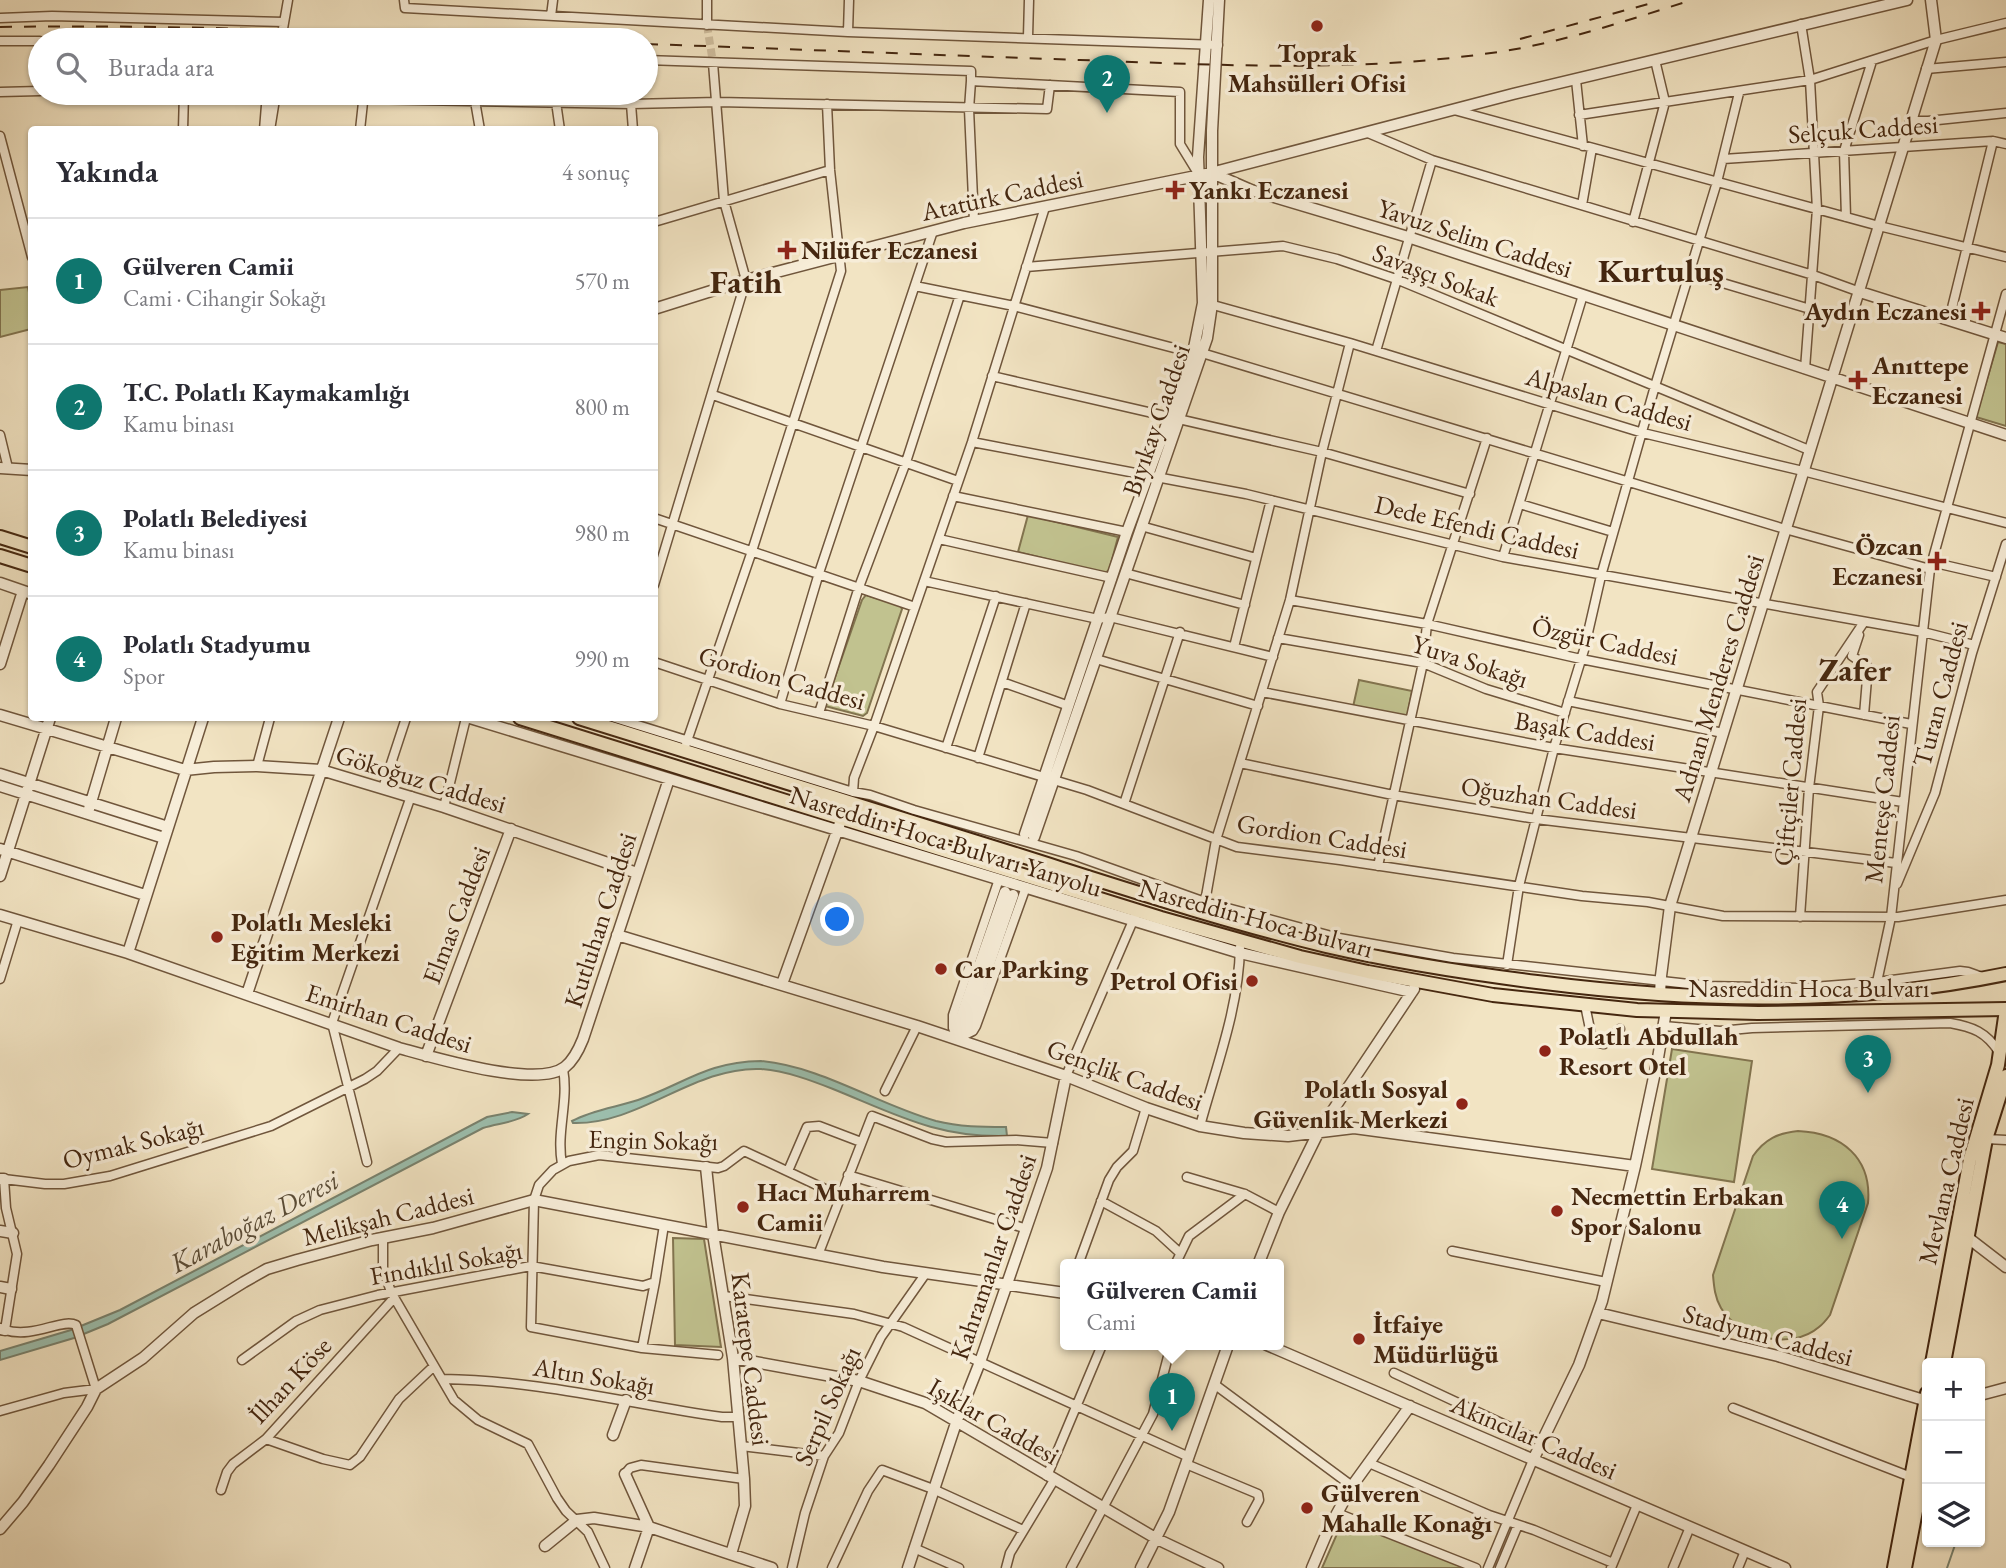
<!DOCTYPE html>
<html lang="tr">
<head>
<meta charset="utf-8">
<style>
  :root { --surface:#fff; --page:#f7f7f7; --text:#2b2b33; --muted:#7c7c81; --line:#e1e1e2; --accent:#0f766e }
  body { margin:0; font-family:"EB Garamond",serif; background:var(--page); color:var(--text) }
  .controls { position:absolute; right:21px; bottom:21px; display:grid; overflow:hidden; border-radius:7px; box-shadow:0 2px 5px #0004 }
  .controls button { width:63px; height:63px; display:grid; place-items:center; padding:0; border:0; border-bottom:2px solid var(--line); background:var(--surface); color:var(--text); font:35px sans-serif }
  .you { position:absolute; left:838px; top:920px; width:24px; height:24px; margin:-18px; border:5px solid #fff; border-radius:50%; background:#1a73e8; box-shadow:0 0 0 10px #1a73e833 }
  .badge { display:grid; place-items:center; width:46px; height:46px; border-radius:50%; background:var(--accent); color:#fff; font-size:23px; font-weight:700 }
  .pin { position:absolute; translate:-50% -58px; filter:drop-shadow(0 2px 4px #0008) }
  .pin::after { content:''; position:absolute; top:37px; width:24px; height:21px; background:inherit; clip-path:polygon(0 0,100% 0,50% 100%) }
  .popup { position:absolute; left:1060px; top:1259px; width:224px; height:91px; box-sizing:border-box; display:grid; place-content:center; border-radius:7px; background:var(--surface); filter:drop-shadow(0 2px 5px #0005); font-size:23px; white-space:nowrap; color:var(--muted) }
  .popup b { font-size:26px; color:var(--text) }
  .popup::after { content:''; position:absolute; left:50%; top:100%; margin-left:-14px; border:14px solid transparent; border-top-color:var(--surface) }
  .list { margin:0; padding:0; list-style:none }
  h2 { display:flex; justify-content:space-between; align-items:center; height:91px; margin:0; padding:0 28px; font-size:30px }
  h2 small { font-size:23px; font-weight:400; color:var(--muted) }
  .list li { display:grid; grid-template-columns:46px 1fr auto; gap:21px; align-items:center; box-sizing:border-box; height:126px; padding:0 28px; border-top:2px solid var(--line) }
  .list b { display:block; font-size:26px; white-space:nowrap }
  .list p { margin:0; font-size:23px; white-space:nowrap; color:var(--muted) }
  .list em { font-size:23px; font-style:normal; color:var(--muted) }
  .icon { flex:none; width:38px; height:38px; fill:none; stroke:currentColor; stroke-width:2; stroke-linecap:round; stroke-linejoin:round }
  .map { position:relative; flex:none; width:2006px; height:1568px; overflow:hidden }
  .search { position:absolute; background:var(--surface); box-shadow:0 2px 5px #0004; left:28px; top:28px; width:630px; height:77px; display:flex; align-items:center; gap:18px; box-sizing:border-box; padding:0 24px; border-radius:38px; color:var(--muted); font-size:26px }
  .panel { position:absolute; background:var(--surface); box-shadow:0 2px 5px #0004; left:28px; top:126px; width:630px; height:595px; border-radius:7px }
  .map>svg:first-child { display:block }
  .green { fill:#c1c28f; stroke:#82744f; stroke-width:2 }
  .water { fill:#9cbfae; stroke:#79826e; stroke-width:2 }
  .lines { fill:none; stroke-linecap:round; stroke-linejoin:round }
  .stream { stroke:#79826e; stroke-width:2 }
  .minor-tunnel { stroke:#cfbe9f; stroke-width:8; stroke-dasharray:8 4; stroke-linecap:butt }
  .minor-casing { stroke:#70563c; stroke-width:11 }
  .tertiary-casing { stroke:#70563c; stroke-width:13 }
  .primary-casing { stroke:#44260f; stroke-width:16 }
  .trunk-casing { stroke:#44260f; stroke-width:16 }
  .minor { stroke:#f7edd8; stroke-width:8 }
  .tertiary { stroke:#f7edd8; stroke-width:10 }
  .primary { stroke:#f2e4c3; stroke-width:12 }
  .trunk { stroke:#f2e4c3; stroke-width:12 }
  .rail { stroke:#44260f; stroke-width:2; stroke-dasharray:12 12; stroke-linecap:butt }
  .poi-dot { fill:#8f2418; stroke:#f7edd8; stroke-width:2.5 }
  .labels { text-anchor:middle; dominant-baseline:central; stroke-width:7; stroke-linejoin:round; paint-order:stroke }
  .poi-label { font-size:26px; font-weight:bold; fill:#44260f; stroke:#f7edd8; text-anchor:start }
  .street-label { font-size:26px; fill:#44260f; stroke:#f7edd8 }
  .water-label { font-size:28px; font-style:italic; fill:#5a4c37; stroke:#f7edd8 }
  .district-label { font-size:33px; font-weight:bold; fill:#44260f; stroke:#f7edd8 }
</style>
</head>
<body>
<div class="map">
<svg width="2006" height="1568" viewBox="0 0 2006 1568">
  <rect width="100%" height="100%" fill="#f2e4c3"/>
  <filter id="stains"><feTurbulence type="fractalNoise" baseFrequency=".00286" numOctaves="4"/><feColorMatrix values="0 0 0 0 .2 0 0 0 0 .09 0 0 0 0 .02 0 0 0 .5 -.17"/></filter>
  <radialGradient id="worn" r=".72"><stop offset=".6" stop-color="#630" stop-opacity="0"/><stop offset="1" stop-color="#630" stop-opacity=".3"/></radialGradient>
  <path class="green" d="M28,287L31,303V329L0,337V290Z
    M1998,342L2006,344V426L1976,417Z
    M1028,515L1118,537L1109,571L1103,573L1018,552Z
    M866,595L900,605L902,609L867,713L863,716L825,706L862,600Z
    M1359,680L1412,691L1407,718L1353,707Z
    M1672,1049L1752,1061L1734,1182L1652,1169Z
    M1798,1131C1842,1133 1872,1158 1868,1203L1830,1315C1827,1319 1823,1324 1819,1327C1791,1351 1739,1338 1721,1308C1715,1298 1714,1287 1713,1275L1753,1156C1765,1139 1778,1133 1798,1131Z
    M673,1238L704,1239L721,1347L675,1345Z
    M1344,1518L1465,1568H1322Z"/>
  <path class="water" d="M761,1061C823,1067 876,1104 936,1121C960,1127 982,1127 1006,1127L1007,1136C937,1138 895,1114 833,1089C810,1080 786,1071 761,1069C694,1066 640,1125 573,1123L572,1121C592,1110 617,1107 638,1100C686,1083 706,1062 761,1061Z
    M512,1112L528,1114C515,1123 498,1123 483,1128L108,1324L74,1338L0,1360V1351L71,1330L120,1310L487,1117Z"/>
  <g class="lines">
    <path class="stream" d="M1947,1568L1956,1542"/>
    <path class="minor-tunnel" d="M707,25L713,63"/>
    <defs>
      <path id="minor" d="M404,0L405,8L848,32L1218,45
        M707,0V25
        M551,16L553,0
        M0,18L52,16L284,22
        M1801,24L1810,80L1817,209L1805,369
        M848,32L849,0
        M1028,37L1029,0
        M281,40L288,0
        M0,41H40
        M646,60L971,71V81
        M1926,69L2006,62
        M1576,80L1583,146
        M0,92L40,91
        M203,93L275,99
        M362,99L631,104L718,102L1047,109L1050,85
        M475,101L480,130
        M556,102L560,130
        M631,104L633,130
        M1454,110L1879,226L2006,257
        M1579,115L1810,80L1936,40L2006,23
        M1911,121H1928L2006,113
        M183,130L184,93
        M264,130L267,93
        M270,130L276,93
        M360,130L364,93
        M1368,133L1432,160L1813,275L1860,292
        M0,136L32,257
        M1723,159L1993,141L2006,144
        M1582,205L1592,148
        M1846,217L1844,151L1872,61
        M974,221L969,109L971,81L1180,92V144L1199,175
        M654,222L830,170
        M1633,222L1665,102L1655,60
        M1026,267L1283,246L1337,259L1396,279L1809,450
        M1689,273L1810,309
        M915,286L1014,306L1193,353H1202L1785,529L1930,569
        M1206,303L1350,343L1643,433L1803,471L2006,523
        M1949,320L1993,141
        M1376,351L1432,160
        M992,376L1322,452L1470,494
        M713,395L958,481
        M0,435L8,468
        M972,442L1246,494L1503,557L1923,632L1974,645
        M953,496L1127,532
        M1520,504L1613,532
        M654,518L915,607
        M1141,526L1256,558
        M939,539L1112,578
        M1503,557L1583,295
        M1931,562L1996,577
        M1125,573L1245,605
        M924,581L1098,619L1110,617L1273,657
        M654,585L746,280L724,201L713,63
        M1290,600L1427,624L1581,659L1911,724
        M1859,635L1852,656L1868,667L1864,715
        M1278,638L1423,663L1486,689L1565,713
        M1234,647L1271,500
        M1096,659L1258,706
        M654,662L780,704L874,726L1087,790L1237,847L1340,860L1582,896L1648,902L1723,916L1898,917L2006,900
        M1002,682L1069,706
        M1262,692L1554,748L1903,802
        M1568,701L1723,733
        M780,704L819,573L933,231
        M819,713L859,587L906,462L960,295
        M615,718L853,792L870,795L914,810L1076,856L1205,902L1339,938L1453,958L1707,986L1800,988L1877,982L1960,971L1968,972L1982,977
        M686,744L752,551L841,271L830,170L827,104
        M946,748L996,596
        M978,758L1026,603
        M1240,763L1393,795L1536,819L1896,863
        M257,766L270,718
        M383,788L406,718
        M853,792L854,778L874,726L972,442L1045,207
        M1124,804L1180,632
        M444,807L466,718
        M1378,866L1423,663L1427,624L1487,438
        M999,879L953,1015V1028L957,1039L973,1031L976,1026L1026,887
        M1897,884L1935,793L1972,653L2006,544
        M1205,902L1216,840L1290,600L1322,452L1350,343
        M1800,917L1809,788L1819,706L1817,692L1864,622
        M1507,965L1519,886L1554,748L1584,650L1601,576L1655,386L1717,182L1739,93
        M0,979L18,920
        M1877,982L1891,917L1930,569L2006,294
        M1585,1005L1591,1034L1590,1041L1604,1044L1620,1029
        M1664,1026L1720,1031L1752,1028L1950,1023C1973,1027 1986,1032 1999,1052
        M1066,1076L1135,916
        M885,1091L917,1026
        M1200,1126C1216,1067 1239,1008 1240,947
        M1986,1139L2006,1140
        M367,1162L332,1023L411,796
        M562,1164C556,1132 569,1101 563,1069
        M788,1171L807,1127L819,1126L861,1142
        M848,1175L1024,1228
        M1187,1177L1245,1194L1279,1212
        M1101,1201L1156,1231L1180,1253
        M383,1238V1268L391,1292L454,1400L478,1420L528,1444L557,1498L566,1511L588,1532L605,1568
        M1452,1251L1606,1282
        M818,1255L872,1116L932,1139L946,1142L1016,1140L1053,1143
        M1078,1265L1109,1180L1117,1167L1133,1151L1146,1108
        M1175,1265L1189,1236L1245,1194
        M724,1296L854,1314L903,1327L1189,1457
        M642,1348L655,1282
        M718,1355L642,1348L531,1327L534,1200L539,1185L553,1170L569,1161L599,1155L718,1168L724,1166L744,1151L840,1196
        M242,1360L296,1321L320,1310L378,1295L531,1266L643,1286L655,1282L664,1225
        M1394,1373L1542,1442
        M443,1379C537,1380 630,1404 722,1417H738
        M1214,1384L1352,1486
        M1733,1408L1911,1477
        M0,1411L64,1393L96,1389L76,1325C62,1318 33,1339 5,1330L17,1254L6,1208L4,1179L45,1184H64L110,1176L271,1126L365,1079L377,1071L399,1048
        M266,1439L323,1459L350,1465L360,1457L399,1399L434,1366
        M741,1446L824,1456
        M1369,1463L1489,1515L1534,1530L1613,1563
        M1186,1464L1258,1494L1259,1500L1247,1522
        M625,1474L630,1468L641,1465L744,1479
        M1047,1476L1102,1345
        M221,1490L227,1472L233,1464L266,1439L394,1298
        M1337,1513L1476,1568
        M914,1548L959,1568
        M792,1568L805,1513L824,1456L839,1433L859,1381L881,1337L926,1273
        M832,1568L868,1491L882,1470L933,1489L1023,1530
        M1006,1568L1010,1553L1054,1480
        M1071,1568L1153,1414L1171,1345
        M1488,1568L1533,1460
        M1500,1568L1518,1525
        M1611,1568L1637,1505
        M1673,1568L1690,1527
        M1738,1568L1745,1551"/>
      <path id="tertiary" d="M1212,173L1251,190L1408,237L2006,435
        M1860,292L2006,338
        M654,309L746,280L964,223L1211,173L1513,94L1907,0
        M0,468L32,470
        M0,583L32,594
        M0,664L23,591
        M0,715L185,770L214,767L257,766L321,770L444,807L637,873
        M470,718L1240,953L1412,992
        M0,774L168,827
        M0,786L164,838
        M89,809L116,718
        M1025,834L1127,532L1193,353L1203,303L1198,157L1209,0
        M1034,837L1207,338L1212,304V131L1219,0
        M0,849L145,895
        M0,876L50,718
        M0,915L128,953L399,1048C432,1057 537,1089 565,1067C574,1060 579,1049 583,1039L669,779
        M617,935L917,1026L1066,1076L1146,1108L1200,1126L1244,1133L1288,1136L1354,1128L1635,1166
        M128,953L203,718
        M782,984L840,823
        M247,994L339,718
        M1660,994L1661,976L1670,906L1936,40L1931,0
        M960,1036L968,1025L1013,895
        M957,1039L959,1023L1005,892
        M426,1056L511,829
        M706,1167L713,1234L733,1358L744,1479L745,1506L731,1554
        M0,1179H4
        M0,1231L13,1233
        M1967,1237L2006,1267
        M1258,1265L1279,1212L1319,1131L1414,989
        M0,1287L11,1289
        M1598,1313L1778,1356L1927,1401
        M0,1329L5,1330
        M1267,1345L1785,1568
        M733,1358L859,1381L925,1403L1157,1539L1218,1568
        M1980,1395L2006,1388
        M613,1435L626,1400
        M1533,1460L1579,1365L1602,1301L1635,1166L1658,1058L1666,1011
        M625,1474L649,1527L635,1568
        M0,1529L23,1502L49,1465L87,1407L96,1389L143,1358L194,1313L244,1282L267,1269L297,1260L372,1240L433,1228L534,1200L883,1267L1065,1293
        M545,1546L577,1520L594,1518L649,1527L772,1568
        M908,1568L957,1420L980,1362L1047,1168L1066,1076
        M1141,1568L1169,1512L1228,1345
        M1312,1568L1329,1528L1352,1486L1410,1406"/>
      <path id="primary" d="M1932,1363L1970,1159L1998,1065L2006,1010
        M1944,1363L1986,1139L2006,1076
        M1894,1568L1927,1393
        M1905,1568L1927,1454"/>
      <path id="trunk" d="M0,537L32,547
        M0,556L32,566
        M520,718L1161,918L1300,957L1368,972L1493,995L1637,1010L1758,1013L2006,1009
        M579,718C726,764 874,810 1022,856C1123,888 1223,921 1326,946C1395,962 1466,973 1537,982C1694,1002 1850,1006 2006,974"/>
    </defs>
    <use href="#minor" class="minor-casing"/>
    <use href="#tertiary" class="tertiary-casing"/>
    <use href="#primary" class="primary-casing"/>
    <use href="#trunk" class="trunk-casing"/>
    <use href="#minor" class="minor"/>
    <use href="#tertiary" class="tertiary"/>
    <use href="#primary" class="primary"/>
    <use href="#trunk" class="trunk"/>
    <path class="rail" d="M0,27C185,24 371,33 556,40
      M1520,39L1652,3
      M646,44C791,49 935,55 1080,60C1221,65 1357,73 1498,52C1565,42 1628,20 1692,0"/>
  </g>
  <g class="poi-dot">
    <circle cx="1317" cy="26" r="7"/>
    <path d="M1171.5 179.5h7v7h7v7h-7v7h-7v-7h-7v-7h7z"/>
    <path d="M783.5 239.5h7v7h7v7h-7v7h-7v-7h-7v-7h7z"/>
    <path d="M1977.5 300.5h7v7h7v7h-7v7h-7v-7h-7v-7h7z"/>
    <path d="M1854.5 369.5h7v7h7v7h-7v7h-7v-7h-7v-7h7z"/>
    <path d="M1933.5 550.5h7v7h7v7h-7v7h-7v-7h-7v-7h7z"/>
    <circle cx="217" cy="937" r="7"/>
    <circle cx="941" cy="969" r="7"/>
    <circle cx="1252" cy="981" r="7"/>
    <circle cx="1545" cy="1051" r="7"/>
    <circle cx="1462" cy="1104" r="7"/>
    <circle cx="743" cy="1207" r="7"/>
    <circle cx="1557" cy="1211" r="7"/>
    <circle cx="1359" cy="1339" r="7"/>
    <circle cx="1307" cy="1508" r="7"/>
  </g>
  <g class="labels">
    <g class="poi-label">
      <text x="1317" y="53" text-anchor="middle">Toprak<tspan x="1317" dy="30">Mahsülleri Ofisi</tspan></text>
      <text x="1189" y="190">Yankı Eczanesi</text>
      <text x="801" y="250">Nilüfer Eczanesi</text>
      <text x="1967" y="311" text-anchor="end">Aydın Eczanesi</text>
      <text x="1872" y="365">Anıttepe<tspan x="1872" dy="30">Eczanesi</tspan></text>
      <text x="1923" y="546" text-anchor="end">Özcan<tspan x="1923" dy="30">Eczanesi</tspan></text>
      <text x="231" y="922">Polatlı Mesleki<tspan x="231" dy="30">Eğitim Merkezi</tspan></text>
      <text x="955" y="969">Car Parking</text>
      <text x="1238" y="981" text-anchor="end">Petrol Ofisi</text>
      <text x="1559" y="1036">Polatlı Abdullah<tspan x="1559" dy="30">Resort Otel</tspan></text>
      <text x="1448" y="1089" text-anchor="end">Polatlı Sosyal<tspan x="1448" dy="30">Güvenlik Merkezi</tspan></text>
      <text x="757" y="1192">Hacı Muharrem<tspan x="757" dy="30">Camii</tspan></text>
      <text x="1571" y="1196">Necmettin Erbakan<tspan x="1571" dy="30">Spor Salonu</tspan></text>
      <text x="1373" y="1324">İtfaiye<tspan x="1373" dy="30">Müdürlüğü</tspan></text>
      <text x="1321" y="1493">Gülveren<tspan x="1321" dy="30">Mahalle Konağı</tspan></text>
    </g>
    <g class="street-label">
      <text transform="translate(1863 129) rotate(-4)">Selçuk Caddesi</text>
      <text transform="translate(1002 195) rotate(-12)">Atatürk Caddesi</text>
      <text transform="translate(1475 238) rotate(18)">Yavuz Selim Caddesi</text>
      <text transform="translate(1436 275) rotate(21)">Savaşçı Sokak</text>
      <text transform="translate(1609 399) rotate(16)">Alpaslan Caddesi</text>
      <text transform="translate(1156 420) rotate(-71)">Bıyıkay Caddesi</text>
      <text transform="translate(1477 527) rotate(13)">Dede Efendi Caddesi</text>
      <text transform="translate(1605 641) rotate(12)">Özgür Caddesi</text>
      <text transform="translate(1470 661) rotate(18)">Yuva Sokağı</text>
      <text transform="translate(782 678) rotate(16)">Gordion Caddesi</text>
      <text transform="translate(1718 678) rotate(-73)">Adnan Menderes Caddesi</text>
      <text transform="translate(1940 694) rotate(-75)">Turan Caddesi</text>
      <text transform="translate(1585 731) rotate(9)">Başak Caddesi</text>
      <text transform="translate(421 779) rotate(17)">Gökoğuz Caddesi</text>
      <text transform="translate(1790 782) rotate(-85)">Çiftçiler Caddesi</text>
      <text transform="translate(1549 798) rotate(8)">Oğuzhan Caddesi</text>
      <text transform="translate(1882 799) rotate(-84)">Menteşe Caddesi</text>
      <text transform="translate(1322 836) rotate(9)">Gordion Caddesi</text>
      <text transform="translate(946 841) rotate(17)">Nasreddin Hoca Bulvarı Yanyolu</text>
      <text transform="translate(456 915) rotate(-69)">Elmas Caddesi</text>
      <text transform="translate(1256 918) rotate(15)">Nasreddin Hoca Bulvarı</text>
      <text transform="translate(600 920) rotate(-72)">Kutluhan Caddesi</text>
      <text x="1809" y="988">Nasreddin Hoca Bulvarı</text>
      <text transform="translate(389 1018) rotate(18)">Emirhan Caddesi</text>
      <text transform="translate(1125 1075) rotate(20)">Gençlik Caddesi</text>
      <text transform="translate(653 1140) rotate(1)">Engin Sokağı</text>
      <text transform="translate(133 1143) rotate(-14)">Oymak Sokağı</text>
      <text transform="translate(1946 1181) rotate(-77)">Mevlana Caddesi</text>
      <text transform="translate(388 1216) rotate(-14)">Melikşah Caddesi</text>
      <text transform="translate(993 1257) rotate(-71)">Kahramanlar Caddesi</text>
      <text transform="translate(446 1263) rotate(-10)">Fındıklıl Sokağı</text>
      <text transform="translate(1768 1335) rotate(15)">Stadyum Caddesi</text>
      <text transform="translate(751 1359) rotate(83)">Karatepe Caddesi</text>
      <text transform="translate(594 1376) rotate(9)">Altın Sokağı</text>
      <text transform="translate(290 1380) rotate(-47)">İlhan Köse</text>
      <text transform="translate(827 1406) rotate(-66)">Serpil Sokağı</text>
      <text transform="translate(994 1421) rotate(30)">Işıklar Caddesi</text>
      <text transform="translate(1534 1437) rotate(23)">Akıncılar Caddesi</text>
    </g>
    <g class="water-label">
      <text transform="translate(254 1221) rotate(-28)">Karaboğaz Deresi</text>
    </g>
    <g class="district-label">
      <text x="1661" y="270">Kurtuluş</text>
      <text x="746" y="281">Fatih</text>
      <text x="1855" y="669">Zafer</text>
    </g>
  </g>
  <rect width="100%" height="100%" filter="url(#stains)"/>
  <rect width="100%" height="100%" fill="url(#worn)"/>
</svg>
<div class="controls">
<button>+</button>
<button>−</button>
<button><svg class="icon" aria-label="layers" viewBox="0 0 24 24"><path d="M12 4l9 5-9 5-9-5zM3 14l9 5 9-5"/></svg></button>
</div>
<div class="you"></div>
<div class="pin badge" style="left:1172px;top:1431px">1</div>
<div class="popup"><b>Gülveren Camii</b>Cami</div>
<div class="pin badge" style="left:1107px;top:113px">2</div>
<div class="pin badge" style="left:1868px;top:1093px">3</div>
<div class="pin badge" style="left:1842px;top:1239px">4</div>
<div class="search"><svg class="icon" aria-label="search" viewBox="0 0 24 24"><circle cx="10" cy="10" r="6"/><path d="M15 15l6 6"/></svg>Burada ara</div>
<section class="panel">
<h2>Yakında<small>4 sonuç</small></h2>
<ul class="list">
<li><span class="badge">1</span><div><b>Gülveren Camii</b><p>Cami · Cihangir Sokağı</p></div><em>570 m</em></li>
<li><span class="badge">2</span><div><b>T.C. Polatlı Kaymakamlığı</b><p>Kamu binası</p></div><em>800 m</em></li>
<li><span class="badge">3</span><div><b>Polatlı Belediyesi</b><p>Kamu binası</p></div><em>980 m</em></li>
<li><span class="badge">4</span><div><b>Polatlı Stadyumu</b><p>Spor</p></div><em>990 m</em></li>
</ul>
</section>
</div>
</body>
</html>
